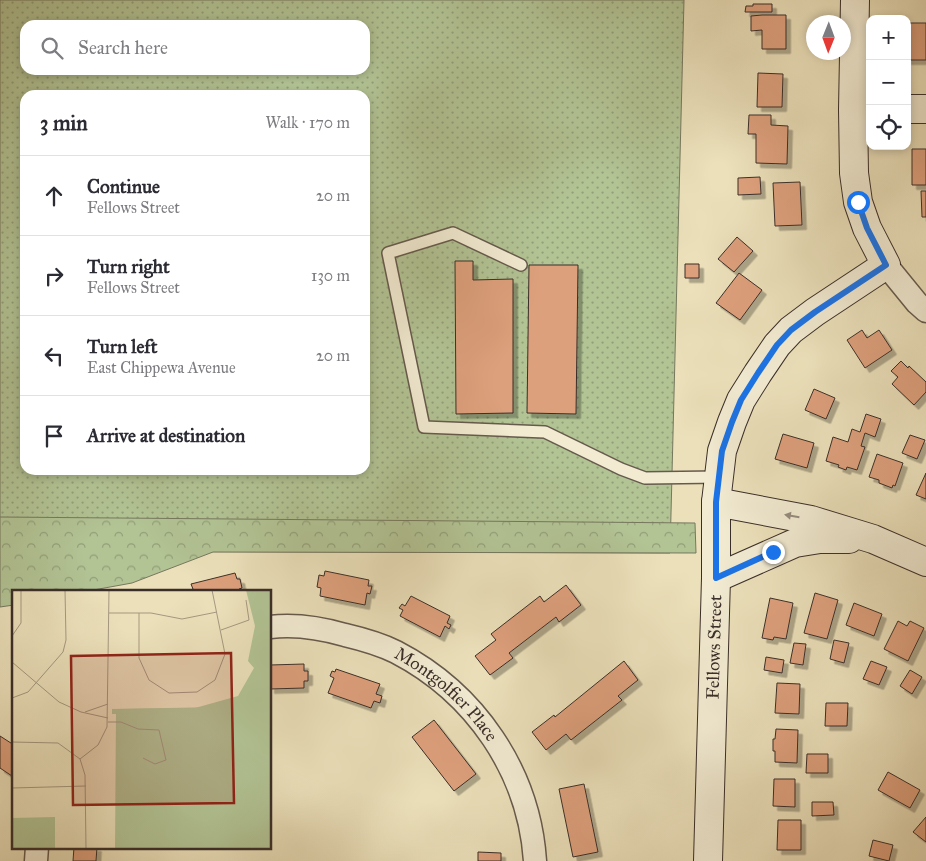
<!DOCTYPE html>
<html lang="en">
<head>
<meta charset="utf-8">
<style>
  :root { --surface:#fff; --page:#f2f2f3; --text:#2b2b33; --muted:#7c7c81; --line:#e1e1e2 }
  body { margin:0; font-family:"IM FELL Great Primer",serif; background:var(--page); color:var(--text) }
  .controls { position:absolute; right:15px; top:15px; display:grid; overflow:hidden; border-radius:10px; box-shadow:0 2px 8px #0003 }
  .controls button { width:45px; height:45px; display:grid; place-items:center; padding:0; border:0; border-bottom:1px solid var(--line); background:var(--surface); color:var(--text); font:25px sans-serif }
  .compass { position:absolute; left:806px; top:15px; width:45px; height:45px; border-radius:50%; background:var(--surface); box-shadow:0 2px 8px #0003; rotate:181deg }
  .stop { position:absolute; width:15px; height:15px; margin:-11px; border:4px solid #1a73e8; border-radius:50%; background:#fff }
  .stop.end { background:#1a73e8; border-color:#fff; box-shadow:0 1px 5px #0008 }
  .list { margin:0; padding:0; list-style:none }
  h2 { display:flex; justify-content:space-between; align-items:center; height:65px; margin:0; padding:0 20px; font-size:21px }
  h2 small { font-size:16px; font-weight:400; color:var(--muted) }
  .list li { display:grid; grid-template-columns:32px 1fr auto; gap:15px; align-items:center; box-sizing:border-box; height:80px; padding:0 20px; border-top:1px solid var(--line) }
  .list b { display:block; font-size:19px; white-space:nowrap }
  .list p { margin:0; font-size:16px; white-space:nowrap; color:var(--muted) }
  .list em { font-size:16px; font-style:normal; color:var(--muted) }
  .icon { flex:none; width:28px; height:28px; fill:none; stroke:currentColor; stroke-width:2; stroke-linecap:round; stroke-linejoin:round }
  .map { position:relative; flex:none; width:926px; height:861px; overflow:hidden }
  .search { position:absolute; background:var(--surface); box-shadow:0 2px 8px #0003; left:20px; top:20px; width:350px; height:55px; display:flex; align-items:center; gap:12px; box-sizing:border-box; padding:0 18px; border-radius:15px; color:var(--muted); font-size:19px }
  .panel { position:absolute; background:var(--surface); box-shadow:0 2px 8px #0003; left:20px; top:90px; width:350px; height:385px; border-radius:15px }
  .map>svg:first-child { display:block }
  .grass { fill:url(#grass-dots); stroke:#76785e; fill-rule:evenodd }
  .forest { fill:url(#forest-crowns); stroke:#76785e }
  .building { fill:#dda07b; stroke:#3a2e29; filter:url(#shadow) }
  .lines { fill:none; stroke-linecap:round; stroke-linejoin:round }
  .lane-casing { stroke:#665a4d; stroke-width:14 }
  .street-casing { stroke:#665a4d; stroke-width:25 }
  .secondary-casing { stroke:#3a2e29; stroke-width:30 }
  .lane { stroke:#f2ebd2; stroke-width:11 }
  .street { stroke:#f2ebd2; stroke-width:22 }
  .secondary { stroke:#f2ebd2; stroke-width:28 }
  .oneway { fill:#968c7e }
  .route { stroke:#1a73e8; stroke-width:6 }
  .labels { text-anchor:middle; dominant-baseline:central; stroke-width:4; stroke-linejoin:round; paint-order:stroke }
  .street-label { font-size:18px; fill:#3a2e29; stroke:#f2ebd2 }
  .inset-road { fill:none; stroke:#a49980; stroke-width:1 }
  .view { fill:#8f2418; fill-opacity:0.15; stroke:#8f2418; stroke-width:2.5 }
  .inset-edge { fill:none; stroke:#3a2e29; stroke-width:2.5 }
</style>
</head>
<body>
<div class="map">
<svg width="926" height="861" viewBox="0 0 926 861">
  <defs>
    <pattern id="grass-dots" width="8" height="8" patternUnits="userSpaceOnUse" patternTransform="scale(1.25)"><rect width="8" height="8" fill="#b2c394"/><path d="M2 2h.1M6 6h.1" fill="none" stroke="#929f79" stroke-width="1.8" stroke-linecap="round"/></pattern>
    <pattern id="forest-crowns" width="20" height="18" patternUnits="userSpaceOnUse" patternTransform="scale(1.25)"><rect width="20" height="18" fill="#b2c394"/><path d="M2 6a3 3 0 1 1 6 0M12 15a3 3 0 1 1 6 0" fill="none" stroke="#929f79"/></pattern>
    <filter id="shadow"><feDropShadow dx="4.5" dy="4.5" stdDeviation="0" flood-color="#0004"/></filter>
  </defs>
  <rect width="100%" height="100%" fill="#ebe0ba"/>
  <filter id="stains"><feTurbulence type="fractalNoise" baseFrequency=".004" numOctaves="4"/><feColorMatrix values="0 0 0 0 .2 0 0 0 0 .09 0 0 0 0 .02 0 0 0 .5 -.17"/></filter>
  <radialGradient id="worn" r=".72"><stop offset=".6" stop-color="#630" stop-opacity="0"/><stop offset="1" stop-color="#630" stop-opacity=".3"/></radialGradient>
  <path class="grass" d="M0,0H684L670,553L0,551ZM25,25H365V70H25ZM25,95H365V470H25Z"/>
  <path class="forest" d="M0,517L695,523L696,553L213,552L132,583L88,591H14V605L0,607Z"/>
  <path class="building" d="M753,4H772V12H745L746,6H753Z
    M762,15H786V49H762V30L751,31V16Z
    M907,23H926V60H907Z
    M758,73L783,74L782,107H757Z
    M749,115H771V125L788,126L787,164L756,163V134H748Z
    M912,149H926V185H912Z
    M760,177L761,194L738,195V178Z
    M800,182L802,225L775,226L773,183Z
    M921,191H926V217H922Z
    M737,237L753,251L734,272L718,259Z
    M455,261H473V280L513,279V413L456,414Z
    M685,264H699V278H685Z
    M529,265H578L576,414L527,413Z
    M739,273L762,290L740,320L716,303Z
    M862,330L867,338L879,330L892,350L865,368L847,340Z
    M901,361L908,368L909,366L926,382V392L914,405L892,384L898,377L891,371Z
    M814,389L835,398L826,419L805,410Z
    M866,414L881,419L875,437L865,433L861,446L865,447L857,470L847,467L846,470L838,467L839,465L826,461L833,437L848,442L852,429L860,432Z
    M783,434L814,443L807,468L775,459Z
    M910,435L925,440L917,459L902,453Z
    M877,454L903,463L895,486L893,485L892,488L879,483V480L869,477Z
    M926,473V499L916,495Z
    M325,571L369,580L368,586H372L370,594L367,593L365,605L320,596L321,588L317,587L319,575L324,576Z
    M235,573L237,579H240L242,588L239,589V591H190V590L193,589L191,584Z
    M566,585L581,605L559,622L556,617L509,653L513,658L490,675L475,656L496,640L491,634L540,596L544,602Z
    M815,593L838,600L827,639L804,633Z
    M411,596L450,616L447,623L451,625L449,629L445,626L440,637L400,616L403,610L399,608L402,604L405,606Z
    M770,598L793,603L786,639L774,637L773,640L762,638Z
    M854,603L882,614L874,636L846,625Z
    M898,621L907,626L910,621L924,628L908,661L884,649Z
    M834,640L849,643L844,663L830,659Z
    M794,643L806,644L803,665L790,663Z
    M766,657L784,660L782,673L764,670Z
    M624,661L638,680L618,696L622,700L571,740L566,734L546,750L532,732L554,715L555,717Z
    M871,661L887,667L879,685L863,679Z
    M304,664V671H308V681H304V688L270,689V665Z
    M336,669L380,684L376,694L382,696L380,703L374,701L371,708L328,693L334,678L330,676L332,671L335,672Z
    M910,670L922,677L912,694L900,686Z
    M777,683L800,684L799,714L775,713Z
    M826,703H848L847,726H825Z
    M434,720L476,774L454,791L412,737Z
    M776,729L798,730L797,763L775,762V751H773V739H775Z
    M0,736L14,745V774L12,776L0,768Z
    M807,754H828V773H806Z
    M888,772L920,790L910,808L878,790Z
    M774,779H795V807L773,806Z
    M584,784L598,852L573,857L559,789Z
    M812,802H833L834,815L812,816Z
    M926,817V842L913,832Z
    M778,820H801V850H777Z
    M873,840L893,845L889,861L869,856Z
    M74,847H97L96,861H73Z
    M478,852L501,853V861H478Z"/>
  <g class="lines">
    <defs>
      <path id="lane" d="M521,265L453,233L388,253L424,427L545,432L621,469L645,478L719,477"/>
      <g id="street">
        <path d="M886,265L917,303L926,311"/>
        <path id="s1" d="M270,627C295,624 321,628 345,635C362,639 380,644 396,652C475,693 529,771 535,861"/>
        <path d="M36,861L37,847"/>
      </g>
      <g id="secondary">
        <path d="M907,109H926"/>
        <path d="M716,502L811,520L873,539L926,562"/>
        <path d="M716,578L795,543L820,539H849"/>
        <path id="s2" d="M708,861L716,578V502L722,451L732,422L741,400L758,373L777,345L791,330L815,312L886,265L867,228L858,202L854,173L853,110L855,0"/>
      </g>
    </defs>
    <use href="#lane" class="lane-casing"/>
    <use href="#street" class="street-casing"/>
    <use href="#secondary" class="secondary-casing"/>
    <use href="#lane" class="lane"/>
    <use href="#street" class="street"/>
    <use href="#secondary" class="secondary"/>
  </g>
  <defs><path id="oneway-solid" d="M-6-.8H1V-3.2L6.5 0L1 3.2V.8H-6Z" transform="scale(1.25)"/></defs>
  <use class="oneway" href="#oneway-solid" transform="translate(792 516) rotate(-170)"/>
  <g class="lines">
    <path class="route" d="M773,552L716,578V502L722,451L732,422L741,400L758,373L777,345L791,330L815,312L886,265L867,228L858,202"/>
  </g>
  <g class="labels">
    <g class="street-label">
      <text stroke="none"><textPath href="#s2" startOffset="214">Fellows Street</textPath></text>
      <text stroke="none"><textPath href="#s1" startOffset="196">Montgolfier Place</textPath></text>
    </g>
  </g>
  <g transform="translate(12 590)">
    <rect width="259" height="259" fill="#ebe0ba"/>
    <path d="M259,116V258H103L104,119Z" fill="#b2c394"/>
    <path d="M234,0H259V123L100,124V119L183,118L226,106L242,78L236,71L243,36Z" fill="#b2c394"/>
    <path d="M43,227V258H0V228Z" fill="#b2c394"/>
    <path class="inset-road" d="M97,23H139L170,29L205,22M127,23V68L137,90L157,103L185,102L203,90L213,64L200,0M209,40L237,30L234,10M0,46L9,33V0M0,72L47,112L69,122L96,128M0,108L16,102L51,62L54,50L53,0M73,122L96,114M96,132H109L126,139L147,140L154,170L143,174L131,168M0,152L46,153L68,169L73,185L74,258M68,169L86,155L95,137L97,0M0,198L74,196"/>
    <path class="view" d="M219,63L222,213L61,215L59,66Z"/>
    <rect width="259" height="259" class="inset-edge"/>
  </g>
  <rect width="100%" height="100%" filter="url(#stains)"/>
  <rect width="100%" height="100%" fill="url(#worn)"/>
</svg>
<div class="controls">
<button>+</button>
<button>−</button>
<button><svg class="icon" aria-label="locate" viewBox="0 0 24 24"><circle cx="12" cy="12" r="6"/><path d="M12 2v4M12 18v4M2 12h4M18 12h4"/></svg></button>
</div>
<svg class="compass" viewBox="-18 -18 36 36"><path d="M0-13l5 13h-10z" fill="#e53935"/><path d="M0 13l5-13h-10z" fill="#7c7c81"/></svg>
<div class="stop" style="left:858px;top:202px"></div>
<div class="stop end" style="left:773px;top:552px"></div>
<div class="search"><svg class="icon" aria-label="search" viewBox="0 0 24 24"><circle cx="10" cy="10" r="6"/><path d="M15 15l6 6"/></svg>Search here</div>
<section class="panel">
<h2>3 min<small>Walk · 170 m</small></h2>
<ul class="list">
<li><svg class="icon" aria-label="ahead" viewBox="0 0 24 24"><path d="M12 20V5M6 11l6-6 6 6"/></svg><div><b>Continue</b><p>Fellows Street</p></div><em>20 m</em></li>
<li><svg class="icon" aria-label="right" viewBox="0 0 24 24"><path d="M7 20v-9h11M14 6l5 5-5 5"/></svg><div><b>Turn right</b><p>Fellows Street</p></div><em>130 m</em></li>
<li><svg class="icon" aria-label="left" viewBox="0 0 24 24"><path d="M17 20v-9H6M10 6l-5 5 5 5"/></svg><div><b>Turn left</b><p>East Chippewa Avenue</p></div><em>20 m</em></li>
<li><svg class="icon" aria-label="arrive" viewBox="0 0 24 24"><path d="M6 21V4h12l-3 4 3 4H6"/></svg><div><b>Arrive at destination</b></div></li>
</ul>
</section>
</div>
</body>
</html>
